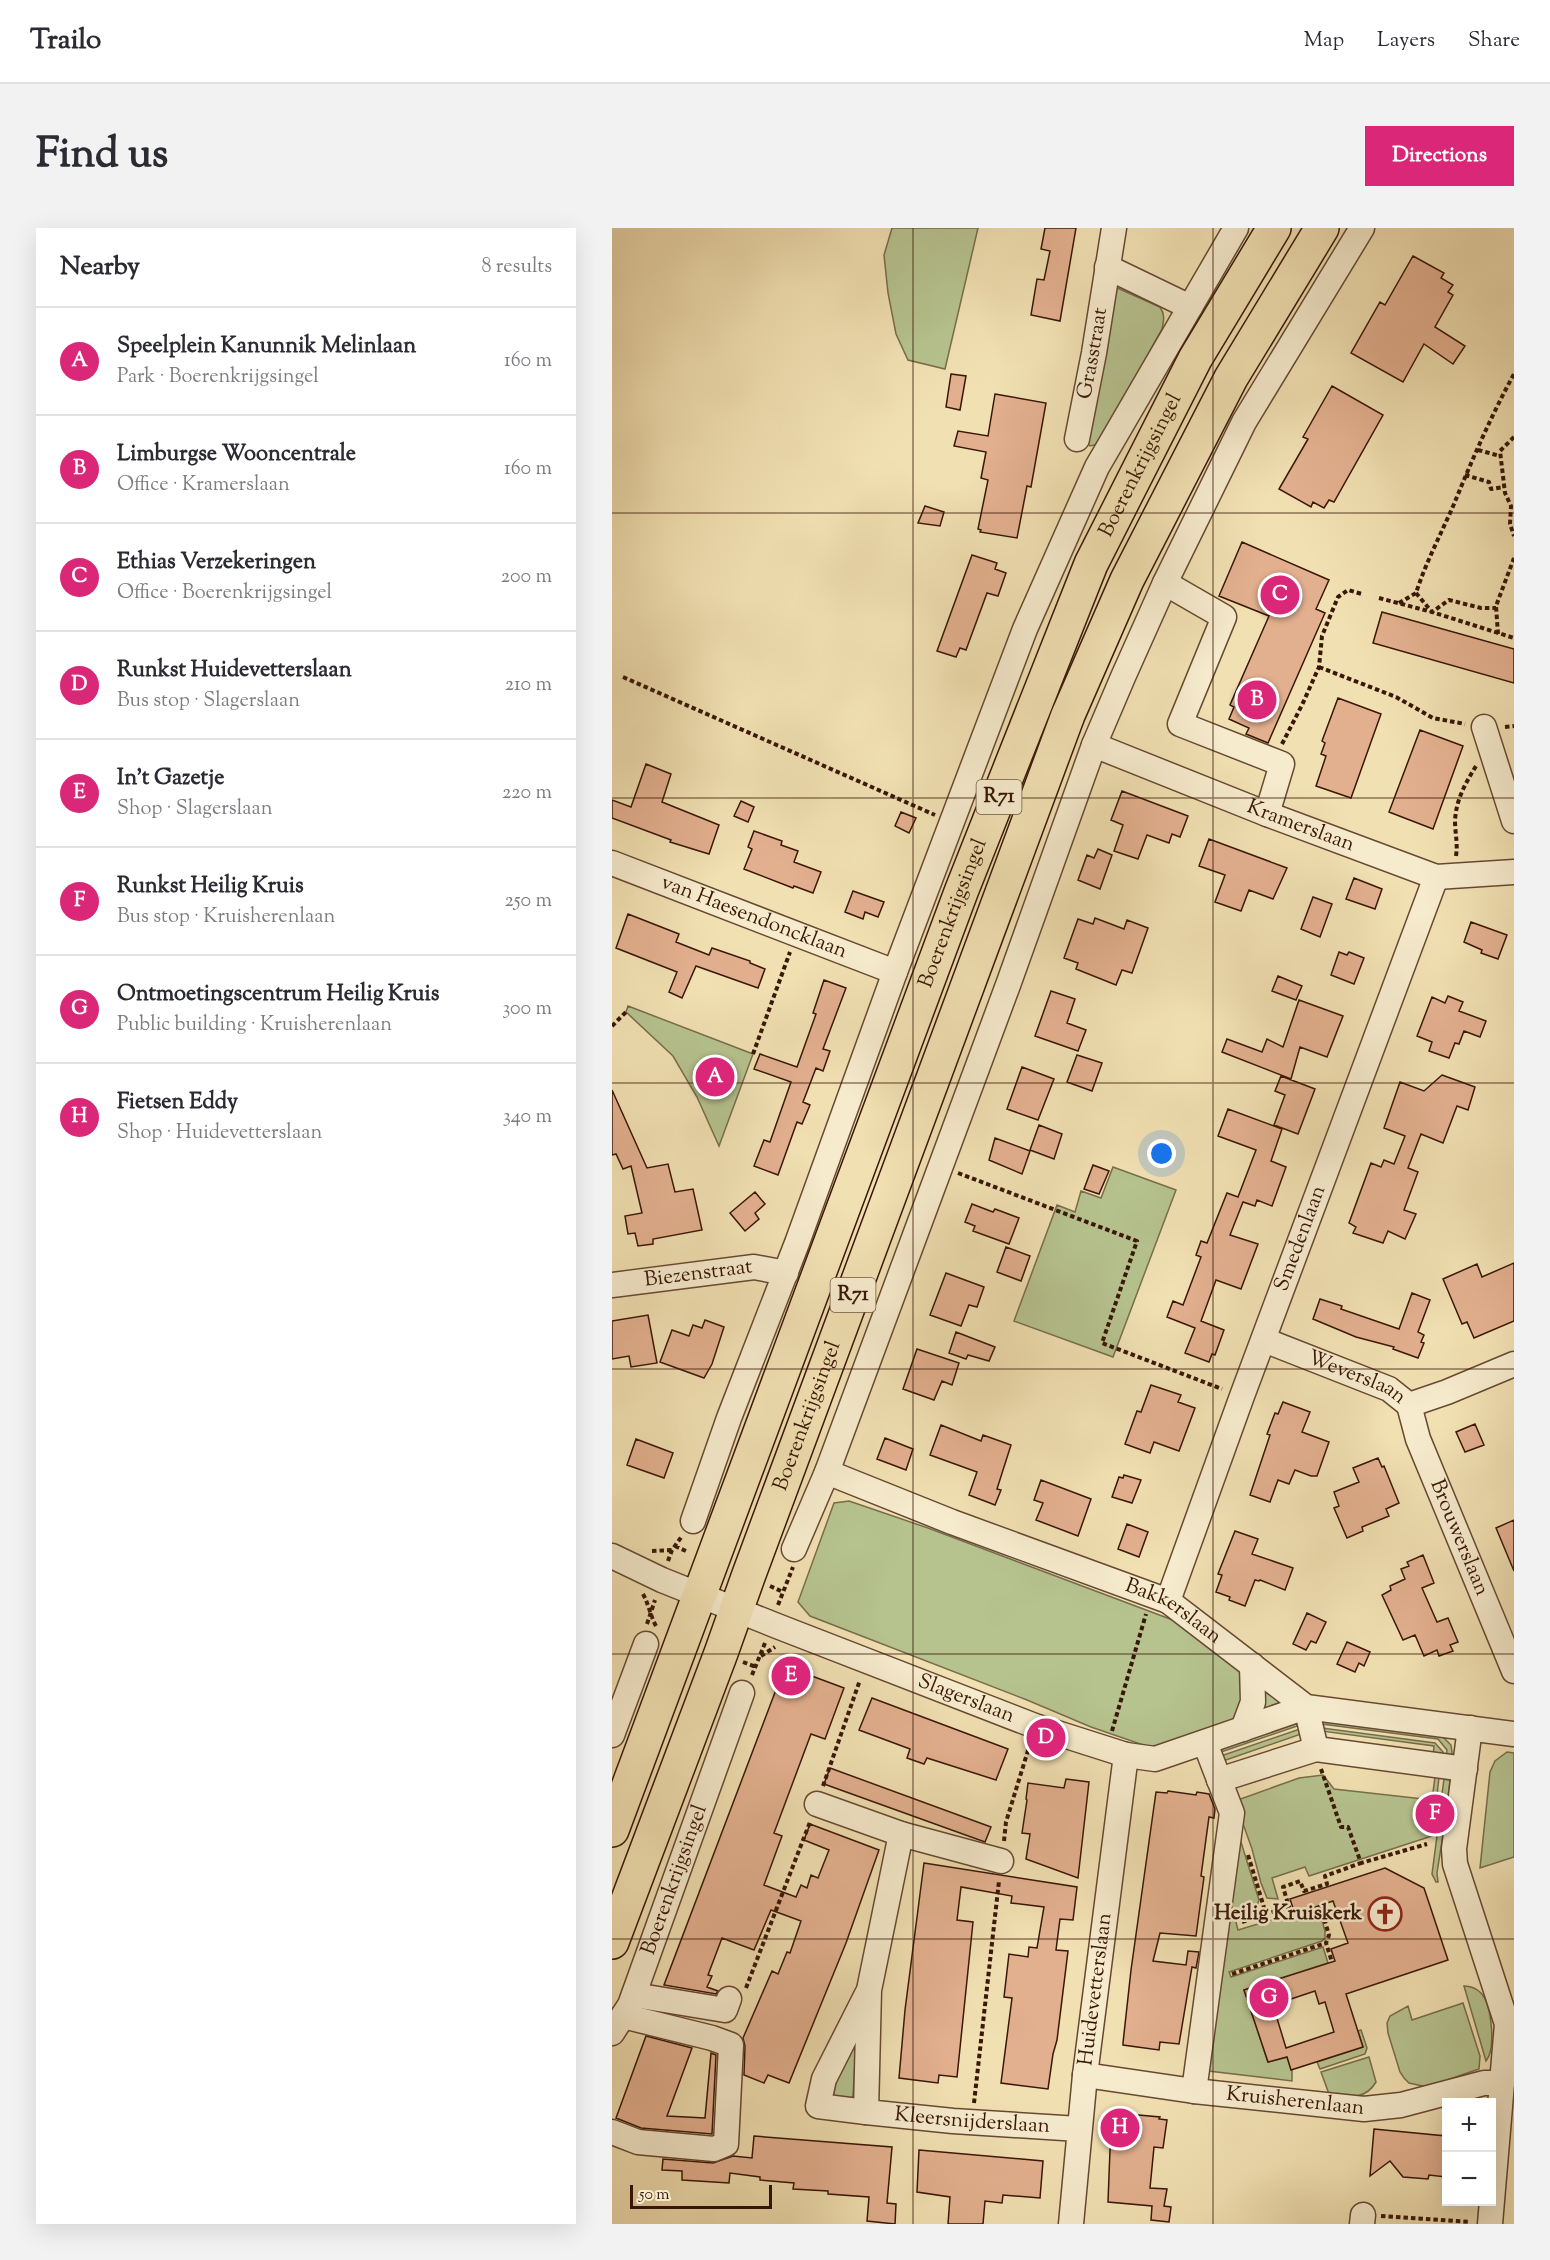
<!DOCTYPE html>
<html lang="en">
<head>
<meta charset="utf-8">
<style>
  :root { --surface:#fff; --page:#f2f2f3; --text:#2b2b33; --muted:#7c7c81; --line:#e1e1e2; --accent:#db2777 }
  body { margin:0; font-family:"Sorts Mill Goudy",serif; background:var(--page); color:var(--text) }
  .controls { position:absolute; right:18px; bottom:18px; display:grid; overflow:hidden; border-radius:0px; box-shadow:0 6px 24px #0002 }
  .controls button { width:54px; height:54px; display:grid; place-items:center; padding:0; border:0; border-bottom:2px solid var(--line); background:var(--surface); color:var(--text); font:30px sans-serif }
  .scale { position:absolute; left:18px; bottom:15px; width:142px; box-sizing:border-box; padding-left:6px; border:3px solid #391707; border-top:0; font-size:16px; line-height:21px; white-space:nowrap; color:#391707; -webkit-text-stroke:4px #f6ebcd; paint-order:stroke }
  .you { position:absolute; left:550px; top:926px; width:21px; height:21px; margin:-15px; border:4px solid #fff; border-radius:50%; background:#1a73e8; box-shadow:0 0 0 9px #1a73e833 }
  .badge { display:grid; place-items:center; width:39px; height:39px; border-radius:50%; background:var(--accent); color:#fff; font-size:20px; font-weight:700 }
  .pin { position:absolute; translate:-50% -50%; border:3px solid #fff; box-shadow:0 2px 6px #0006 }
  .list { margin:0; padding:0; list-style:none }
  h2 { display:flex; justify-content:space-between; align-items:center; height:78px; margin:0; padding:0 24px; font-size:26px }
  h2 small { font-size:20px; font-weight:400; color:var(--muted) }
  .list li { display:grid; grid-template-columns:39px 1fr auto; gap:18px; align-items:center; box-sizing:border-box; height:108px; padding:0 24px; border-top:2px solid var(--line) }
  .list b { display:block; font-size:22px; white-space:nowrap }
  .list p { margin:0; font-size:20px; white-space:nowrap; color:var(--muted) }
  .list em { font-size:20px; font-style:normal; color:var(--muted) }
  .map { position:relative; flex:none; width:902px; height:1996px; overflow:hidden; border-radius:0px }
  header { display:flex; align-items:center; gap:36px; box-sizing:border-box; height:84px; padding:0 30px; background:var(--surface); border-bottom:2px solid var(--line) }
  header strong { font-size:28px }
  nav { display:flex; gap:33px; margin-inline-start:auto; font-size:21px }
  .intro { display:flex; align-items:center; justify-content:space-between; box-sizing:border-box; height:144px; padding:0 36px }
  h1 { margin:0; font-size:42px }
  .button { padding:15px 27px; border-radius:0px; background:var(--accent); color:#fff; font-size:21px; font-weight:700 }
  main { display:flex; gap:36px; padding:0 36px }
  aside { flex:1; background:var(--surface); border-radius:0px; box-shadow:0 6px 24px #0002 }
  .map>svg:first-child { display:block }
  .green { fill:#b6c38f; stroke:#786d4b; stroke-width:1.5 }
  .building { fill:#e3b08f; stroke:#391707; stroke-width:1.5; fill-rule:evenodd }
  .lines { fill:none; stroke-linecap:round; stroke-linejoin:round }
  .minor-casing { stroke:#674932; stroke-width:27 }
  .highway-casing { stroke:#391707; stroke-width:36 }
  .path { stroke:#391707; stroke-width:4; stroke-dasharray:4.5 3; stroke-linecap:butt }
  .minor { stroke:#f6ebcd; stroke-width:24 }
  .highway { stroke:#f1e0b2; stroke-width:33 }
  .grid { fill:none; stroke:#391707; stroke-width:1.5; stroke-opacity:0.55 }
  .labels { text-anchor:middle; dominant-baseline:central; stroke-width:5; stroke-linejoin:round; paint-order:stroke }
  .shield { fill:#f6ebcd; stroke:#725742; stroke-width:1.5 }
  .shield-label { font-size:20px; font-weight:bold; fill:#391707 }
  .street-label { font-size:21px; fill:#391707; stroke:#f6ebcd }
  .poi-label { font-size:21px; font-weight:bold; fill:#391707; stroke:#f6ebcd; text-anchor:end }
</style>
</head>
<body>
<header>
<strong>Trailo</strong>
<nav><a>Map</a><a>Layers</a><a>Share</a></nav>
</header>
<div class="intro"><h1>Find us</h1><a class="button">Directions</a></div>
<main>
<aside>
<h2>Nearby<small>8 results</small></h2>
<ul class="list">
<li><span class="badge">A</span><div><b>Speelplein Kanunnik Melinlaan</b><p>Park · Boerenkrijgsingel</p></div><em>160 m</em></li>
<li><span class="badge">B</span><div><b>Limburgse Wooncentrale</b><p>Office · Kramerslaan</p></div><em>160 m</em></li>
<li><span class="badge">C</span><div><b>Ethias Verzekeringen</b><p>Office · Boerenkrijgsingel</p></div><em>200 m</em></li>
<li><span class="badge">D</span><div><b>Runkst Huidevetterslaan</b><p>Bus stop · Slagerslaan</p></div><em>210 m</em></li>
<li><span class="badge">E</span><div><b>In't Gazetje</b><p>Shop · Slagerslaan</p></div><em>220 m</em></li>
<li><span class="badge">F</span><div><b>Runkst Heilig Kruis</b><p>Bus stop · Kruisherenlaan</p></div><em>250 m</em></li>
<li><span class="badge">G</span><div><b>Ontmoetingscentrum Heilig Kruis</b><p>Public building · Kruisherenlaan</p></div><em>300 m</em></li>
<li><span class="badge">H</span><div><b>Fietsen Eddy</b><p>Shop · Huidevetterslaan</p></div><em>340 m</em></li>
</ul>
</aside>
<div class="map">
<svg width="902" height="1996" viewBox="0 0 902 1996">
  <rect width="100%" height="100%" fill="#f1e0b2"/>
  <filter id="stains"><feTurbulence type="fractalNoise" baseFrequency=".00333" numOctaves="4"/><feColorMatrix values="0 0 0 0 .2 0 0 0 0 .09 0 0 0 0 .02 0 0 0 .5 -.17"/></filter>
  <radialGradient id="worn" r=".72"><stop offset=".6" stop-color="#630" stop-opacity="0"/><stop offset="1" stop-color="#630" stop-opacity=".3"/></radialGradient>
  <path class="green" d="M280,0H366L333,141L296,132L284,106L276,65L272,27Z
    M503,59L548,79C553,86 552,92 550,101L487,216L478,218L474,213Z
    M16,778L141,826L107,918L85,869L61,828L14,784Z
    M501,939L564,962L501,1129L402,1093L445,977L463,984L469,963L489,970Z
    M237,1273L316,1300L582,1400L628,1440L633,1470L618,1496L540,1520L479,1499L415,1472L198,1388L186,1374L222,1275Z
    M656,1461L670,1471V1479L649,1483L651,1464Z
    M711,1491L828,1506L839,1517L841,1532L834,1530L835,1522L826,1511L710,1496Z
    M683,1493L685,1498L606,1525L603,1519Z
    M710,1500L823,1515L831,1524L830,1530H821L822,1518L709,1503Z
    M685,1502H692V1505L608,1534L606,1529Z
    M895,1524L902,1525V1629L868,1640L878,1544L883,1533Z
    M711,1547L722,1561L820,1572L823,1549H827L823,1586L818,1588L816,1598L820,1599V1608L697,1648L693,1639L660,1650L666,1671L655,1670L649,1655L640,1621L623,1573L687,1550Z
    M832,1551L838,1552L834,1589L827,1588Z
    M624,1598L647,1672L643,1683L623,1690L626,1702L706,1678L713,1703V1710L710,1713L617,1744L619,1749L711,1719L716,1735L632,1762L656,1834L675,1829L680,1842V1853L588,1842Z
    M826,1600H832L825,1645L826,1654H824L820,1646Z
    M852,1758C858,1758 864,1760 869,1765C880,1777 884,1821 874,1833Z
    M851,1775L868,1828L867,1841L815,1859L797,1855L792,1850L788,1844L776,1805L775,1795L778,1788L796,1778L800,1792Z
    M749,1802L755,1820L753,1826L708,1841L705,1834L751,1819L746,1803Z
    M242,1817H244L241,1868L238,1871L222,1869L221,1857Z
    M757,1829L764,1854C753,1873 736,1868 717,1866L709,1844Z"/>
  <path class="building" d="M433,0H464L448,93L419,87L425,51L432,52L438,23L429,21Z
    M801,28L832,45L829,50L841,57L836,64L841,67L823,99L853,118L841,136L812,116L791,154L739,125L768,74L773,77Z
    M339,146L354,148L348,182L334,179Z
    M720,158L771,187L722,274L717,272L712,280L701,274L699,279L667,261L696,211L691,209Z
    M383,166L434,175L419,259L415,258L405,310L368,304L369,302L366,301L376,252L369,250L374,224L342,218L346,203L376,208Z
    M313,278L332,284L328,298L306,295Z
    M630,314L717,352L704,381L713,385L656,515L634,506L637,500L617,491L622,479L618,477L657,388L607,368Z
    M360,327L385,335L383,341L394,345L386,368L375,365L354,422L348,420L344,429L325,423Z
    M770,384L902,421V455L761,415Z
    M726,470L769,486L739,570L704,558L714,528L709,526L713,515L710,513Z
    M808,502L851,518L821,601L777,584Z
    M34,536L59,546L50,574L107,597L97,626L58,614L59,612L0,590V572L19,579Z
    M510,563L576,588L568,609L560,606L557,615L535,607L526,631L502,623L511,597L499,592Z
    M129,573L142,579L136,594L122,588Z
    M289,584L304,590L297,605L283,598Z
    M142,603L170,613L169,617L186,623L182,634L209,644L201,665L182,658L181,660L132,641L140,621L136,619Z
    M597,611L675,640L661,671L637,662L629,683L603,674L613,647L587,638Z
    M486,621L500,627L488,661L466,652L475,627L482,630Z
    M742,650L770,661L763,681L734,671Z
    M241,663L272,674L266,689L253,684L251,691L233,684Z
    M701,669L720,676L708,709L689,701Z
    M16,686L67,706L64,714L97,727L100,720L138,733V735L153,741L146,760L84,738L70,770L57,764L65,744L4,720Z
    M483,690L512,701L515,692L536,700L520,745L510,742L504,757L464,741L466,735L452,730L466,691L481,696Z
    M859,694L895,707L886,731L869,725L870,722L852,714Z
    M727,724L735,727L737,724L752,730L742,756L719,747Z
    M666,748L690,758L684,772L660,763Z
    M212,752L234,760L211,821L218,823L211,843L204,840L191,874L198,877L190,896L185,894L166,947L142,938L152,912L158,914L179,854L142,841L148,826L185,839L204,786L201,785Z
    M439,763L463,771L455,795L474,802L466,823L423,808Z
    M836,768L851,774L847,783L874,793L868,809L852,803L847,816L843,815L837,830L817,823L820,814L805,808L820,769L833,775Z
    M687,772L731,788L715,829L688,819L679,851L610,824L615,811L650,824L655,811L671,819Z
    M465,827L490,835L480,863L455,854Z
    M410,839L442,851L426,892L395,881Z
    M830,847L863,859L856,882L845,878L831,915L809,906L796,940L806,944L792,982L804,986L793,1011L776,1003L771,1015L741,1005L744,999L737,995L759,935L769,939L772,932L782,936L793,908L772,900L788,854L812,863Z
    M669,848L703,861L686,906L662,897L673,867L663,863Z
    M0,862L35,940L56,936L63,964L81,961L90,1002L41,1011V1016L26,1018L23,1005L16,1006L13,988L30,985L19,938L11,941L4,926L0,927Z
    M616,881L670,901L659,933L674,939L660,978L645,972L643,978L631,974L618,1007L646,1016L629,1061L604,1052L589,1093L612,1102L603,1127L600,1126L597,1134L573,1125L583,1100L555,1089L561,1073L571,1077L589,1029L584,1027L589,1013L595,1015L615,965L626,969L644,922L606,908Z
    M427,897L450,906L442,931L418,922Z
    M383,910L418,923L410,946L377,932Z
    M481,937L497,943L487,966L472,961Z
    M143,964L153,976L143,985L147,991L133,1003L118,985Z
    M360,976L381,984L383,981L407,990L397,1016L361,1003L363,998L353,994Z
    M394,1019L418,1028L409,1053L385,1044Z
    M902,1035V1093L862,1110L855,1094L850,1096L831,1051L865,1036L870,1049Z
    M334,1045L372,1059L365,1079L357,1077L349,1098L318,1087Z
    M800,1065L818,1072L806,1104L812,1107L809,1114L812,1115L806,1130L781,1121L782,1119L744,1109L701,1091L708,1071L730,1078L729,1081L787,1101Z
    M36,1087L45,1135L19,1139L17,1128L0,1131V1093Z
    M93,1092L112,1099L100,1136L92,1150L48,1134L60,1102L77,1108L81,1097L90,1100Z
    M344,1104L383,1119L377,1133L356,1127L354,1131L337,1125Z
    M305,1121L347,1135L340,1157L330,1153L322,1172L291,1161Z
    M539,1157L569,1167L566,1174L583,1180L567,1223L542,1214L538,1225L513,1216L525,1183L529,1184Z
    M671,1174L698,1184L690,1204L717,1214L705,1248H699L683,1242L677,1256L666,1252L658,1274L638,1267L658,1207L655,1206L663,1185L666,1186Z
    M863,1196L872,1217L853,1224L844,1204Z
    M329,1197L369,1213L371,1207L399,1217L385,1261L389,1262L383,1277L357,1267L365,1244L318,1227Z
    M273,1210L301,1221L294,1242L265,1231Z
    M24,1211L61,1225L52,1250L15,1237Z
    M766,1230L770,1239L772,1238L787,1275L774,1281L777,1288L750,1299L751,1303L735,1310L722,1280L727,1278L722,1264L747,1254L741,1240Z
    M512,1247L529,1252L520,1275L500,1269L507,1249L511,1250Z
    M429,1252L479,1271L466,1308L424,1292L431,1275L422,1272Z
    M902,1292V1343L884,1300Z
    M515,1296L536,1304L527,1329L506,1321Z
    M623,1303L646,1311L640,1326L681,1340L673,1362L648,1352L647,1353L643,1352L633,1378L617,1372L618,1369L604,1364L610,1347L606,1346Z
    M811,1327L822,1355L810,1360L825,1394L836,1390L846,1414L838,1417L841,1423L827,1428L825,1422L812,1428L803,1407L791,1412L770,1367L779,1362L778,1358L793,1351L789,1341L797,1338L795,1334Z
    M695,1385L714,1394L704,1415L699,1413L694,1422L681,1416Z
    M735,1414L758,1424L752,1438L747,1435L743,1444L725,1436Z
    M173,1438L232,1460L213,1511L199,1506L162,1605L170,1608L152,1657L184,1669L189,1657L195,1660L199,1647L206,1650L217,1622L192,1612L198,1596L267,1622L234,1715L177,1855L156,1847L152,1855L132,1847L133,1818L131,1810L160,1743L166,1746L175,1724L178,1725L189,1693L159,1682L142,1722L110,1710L96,1747L100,1748L95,1759L106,1763L104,1766L52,1757Z
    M260,1470L396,1521L384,1552L315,1530L312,1536L295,1530L298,1521L247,1502Z
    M218,1540L379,1599L373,1614L212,1556Z
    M454,1551L477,1554L466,1650L414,1631L418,1606L410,1605L415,1572L414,1571L416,1555L452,1560Z
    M556,1563L584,1567L585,1564L597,1566L603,1581L602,1590L597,1589L589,1648L592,1649L584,1708L548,1705L541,1733L574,1737L576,1723L587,1724L584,1740L580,1739L567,1816L548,1814L547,1822L511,1817V1815L519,1742L544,1564L555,1565Z
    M312,1635L465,1659L461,1692L448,1691L444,1722L456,1723L445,1812L441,1826L436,1861L389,1855L400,1770L392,1769L397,1726L416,1729L417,1719L425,1720L432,1679L399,1675L400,1668L349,1659L345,1692L361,1694L345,1849L327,1847L326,1855L287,1850L293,1782Z
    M773,1640L812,1660L836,1732L734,1766L751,1819L679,1842L675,1829L656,1834L632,1762L723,1733L719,1721L736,1715L721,1673L683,1686L678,1671ZM703,1763L707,1776L713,1774L722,1804L674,1820L661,1777Z
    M34,1808L80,1820L55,1888L93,1890L99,1825L104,1827L100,1906L29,1900L4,1890Z
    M504,1885L548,1889L547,1891L555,1892L551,1920L542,1919L538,1960L555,1961L552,1978L559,1979L557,1994L539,1992L540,1978L496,1974L498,1922Z
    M762,1901L834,1908V1949L817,1947L816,1951L791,1949L778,1933L758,1948Z
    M142,1908L280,1919L275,1975L284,1976L283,1996L255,1993L257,1969L216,1966V1963L181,1961L182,1955L148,1952V1949L118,1945L117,1955L70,1952V1943L50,1942L51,1931L101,1935L121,1928L140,1930Z
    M307,1922L431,1933L428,1970L391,1967L390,1975L373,1973L371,1996H336L338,1969L305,1964Z"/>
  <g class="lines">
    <defs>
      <g id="minor">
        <path d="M495,39L578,79"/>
        <path id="s1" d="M465,211L482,125L502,0"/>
        <path d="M553,355L612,389L568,496L670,536L655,586"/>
        <path d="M872,499L902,593"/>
        <path id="s2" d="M482,517L655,586L824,649L902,644"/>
        <path id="s3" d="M0,635L283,744"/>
        <path id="s4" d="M0,1057L142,1039L174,1045"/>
        <path id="s5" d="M652,1112L777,1161L797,1177L835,1164L902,1136"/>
        <path id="s6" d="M797,1177L806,1211L902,1443"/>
        <path id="s7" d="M215,1244L340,1294L556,1373L694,1479L902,1506"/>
        <path d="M81,1293L117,1190L185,1015L283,744L413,401L485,239L624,0"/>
        <path d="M182,1321L215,1244L396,757L482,517L511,449L553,355L632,194L750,0"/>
        <path id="s8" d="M0,1328L50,1352L165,1398L423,1498L514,1527L543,1531L694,1479"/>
        <path id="s9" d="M556,1373L630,1168L824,649"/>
        <path d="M694,1479L704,1521"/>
        <path d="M858,1500L842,1621L843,1636L895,1796L878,1996"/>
        <path d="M631,1501L641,1474L640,1437"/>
        <path d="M0,1507L34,1416"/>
        <path d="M607,1552L704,1521L853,1541"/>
        <path d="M205,1576L289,1606L389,1633"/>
        <path id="s10" d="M289,1606L257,1762L254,1884L341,1893L467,1901"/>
        <path d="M22,1767L113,1782L117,1771"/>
        <path id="s11" d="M0,1805L18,1777L130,1465"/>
        <path id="s12" d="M473,1847L582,1863L752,1881L789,1877L872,1855H890"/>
        <path d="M582,1863L620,1585L593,1515"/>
        <path d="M254,1884L206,1878L212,1851L255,1766"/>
        <path d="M0,1904L26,1914L102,1921L114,1916L119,1817L100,1810L11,1788"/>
        <path id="s13" d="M459,1996L473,1847L514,1527"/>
        <path d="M750,1996L751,1987"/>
      </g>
      <g id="highway">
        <path id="s14" d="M0,1602L349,664L479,336L583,131L662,0"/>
        <path id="s15" d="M0,1714L109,1425L136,1349L456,487L515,352L619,150L710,0"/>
      </g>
    </defs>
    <use href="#minor" class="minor-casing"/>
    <use href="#highway" class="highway-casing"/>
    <path class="path" d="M902,209L888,223L893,265L899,278L898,296L902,308
      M866,222L888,228
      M853,247L877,254L879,261L892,259
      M804,365L820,384L837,372L869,380H884
      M767,370L820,384L902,410
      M787,375L804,365C814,334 829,306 842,276C860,232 879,188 902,146
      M886,406L884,378L902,330
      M707,439L784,469L821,490L853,496
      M11,449L323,587
      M893,499L902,498
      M670,516L690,477L707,439L710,408L726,369L736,362L750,366
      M844,628C846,615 843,605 843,593C844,572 853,556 864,538
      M0,798L14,784
      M141,826L178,724
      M346,945L525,1013L490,1115L610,1161
      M63,1318L76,1324
      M40,1323L60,1322
      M56,1333L60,1322L70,1308
      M158,1358L171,1364
      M31,1366C37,1377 38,1387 44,1398
      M166,1377L181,1339
      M35,1396L43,1372
      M149,1428L163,1419
      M131,1434L144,1439
      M140,1447L153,1415
      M500,1503L534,1386
      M709,1541L729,1599H736L749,1635L815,1616
      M211,1558L248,1452
      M392,1613L394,1594L418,1516
      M636,1627L654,1686L677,1679L671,1659L688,1653L692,1663L715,1656L713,1648L749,1635
      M708,1677L717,1707L714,1715L720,1734
      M630,1694L654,1686
      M620,1746L714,1715
      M134,1760L198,1594
      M362,1875L387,1653
      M769,1988L858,1994"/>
    <use href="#minor" class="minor"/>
    <use href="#highway" class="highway"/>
  </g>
  <path class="grid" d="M301,0V1996M601,0V1996M0,285H902M0,570H902M0,855H902M0,1141H902M0,1426H902M0,1711H902"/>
  <defs>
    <symbol id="church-ring" viewBox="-11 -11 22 22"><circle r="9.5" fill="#f6ebcd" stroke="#8f2418" stroke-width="1.5"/><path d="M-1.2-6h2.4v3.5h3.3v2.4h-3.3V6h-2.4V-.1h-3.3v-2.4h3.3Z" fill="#8f2418"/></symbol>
  </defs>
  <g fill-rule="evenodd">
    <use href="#church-ring" x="754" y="1667" width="38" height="38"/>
  </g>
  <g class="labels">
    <g class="shield">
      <rect x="364.5" y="552" width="45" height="34" rx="4.5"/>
      <rect x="218.5" y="1050" width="45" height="34" rx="4.5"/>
    </g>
    <g class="shield-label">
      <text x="387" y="569">R71</text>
      <text x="241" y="1067">R71</text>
    </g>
    <g class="street-label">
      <text stroke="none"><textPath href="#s1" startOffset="87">Grasstraat</textPath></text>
      <text stroke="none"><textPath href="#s14" startOffset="1464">Boerenkrijgsingel</textPath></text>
      <text stroke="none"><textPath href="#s2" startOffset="222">Kramerslaan</textPath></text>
      <text stroke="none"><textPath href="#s14" startOffset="978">Boerenkrijgsingel</textPath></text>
      <text stroke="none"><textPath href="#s3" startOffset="152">van Haesendoncklaan</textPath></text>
      <text stroke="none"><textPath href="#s9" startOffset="386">Smedenlaan</textPath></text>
      <text stroke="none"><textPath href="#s4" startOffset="87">Biezenstraat</textPath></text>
      <text stroke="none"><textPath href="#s5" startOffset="100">Weverslaan</textPath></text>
      <text stroke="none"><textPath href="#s15" startOffset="561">Boerenkrijgsingel</textPath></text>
      <text stroke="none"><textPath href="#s6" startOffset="142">Brouwerslaan</textPath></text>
      <text stroke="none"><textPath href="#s7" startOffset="374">Bakkerslaan</textPath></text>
      <text stroke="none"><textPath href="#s8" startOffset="382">Slagerslaan</textPath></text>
      <text stroke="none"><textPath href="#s11" startOffset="166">Boerenkrijgsingel</textPath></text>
      <text stroke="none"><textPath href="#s13" startOffset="236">Huidevetterslaan</textPath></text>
      <text stroke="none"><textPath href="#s12" startOffset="212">Kruisherenlaan</textPath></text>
      <text stroke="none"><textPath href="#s10" startOffset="388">Kleersnijderslaan</textPath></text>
    </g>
    <g class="poi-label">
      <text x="750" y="1686">Heilig Kruiskerk</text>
    </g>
  </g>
  <rect width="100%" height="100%" filter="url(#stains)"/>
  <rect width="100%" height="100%" fill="url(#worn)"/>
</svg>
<div class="controls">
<button>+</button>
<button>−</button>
</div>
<div class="scale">50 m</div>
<div class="you"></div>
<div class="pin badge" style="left:103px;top:849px">A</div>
<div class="pin badge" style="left:645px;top:472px">B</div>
<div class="pin badge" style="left:668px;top:367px">C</div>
<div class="pin badge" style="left:434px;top:1510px">D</div>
<div class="pin badge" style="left:179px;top:1448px">E</div>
<div class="pin badge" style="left:823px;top:1586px">F</div>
<div class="pin badge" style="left:657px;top:1770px">G</div>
<div class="pin badge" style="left:508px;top:1900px">H</div>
</div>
</main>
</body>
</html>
